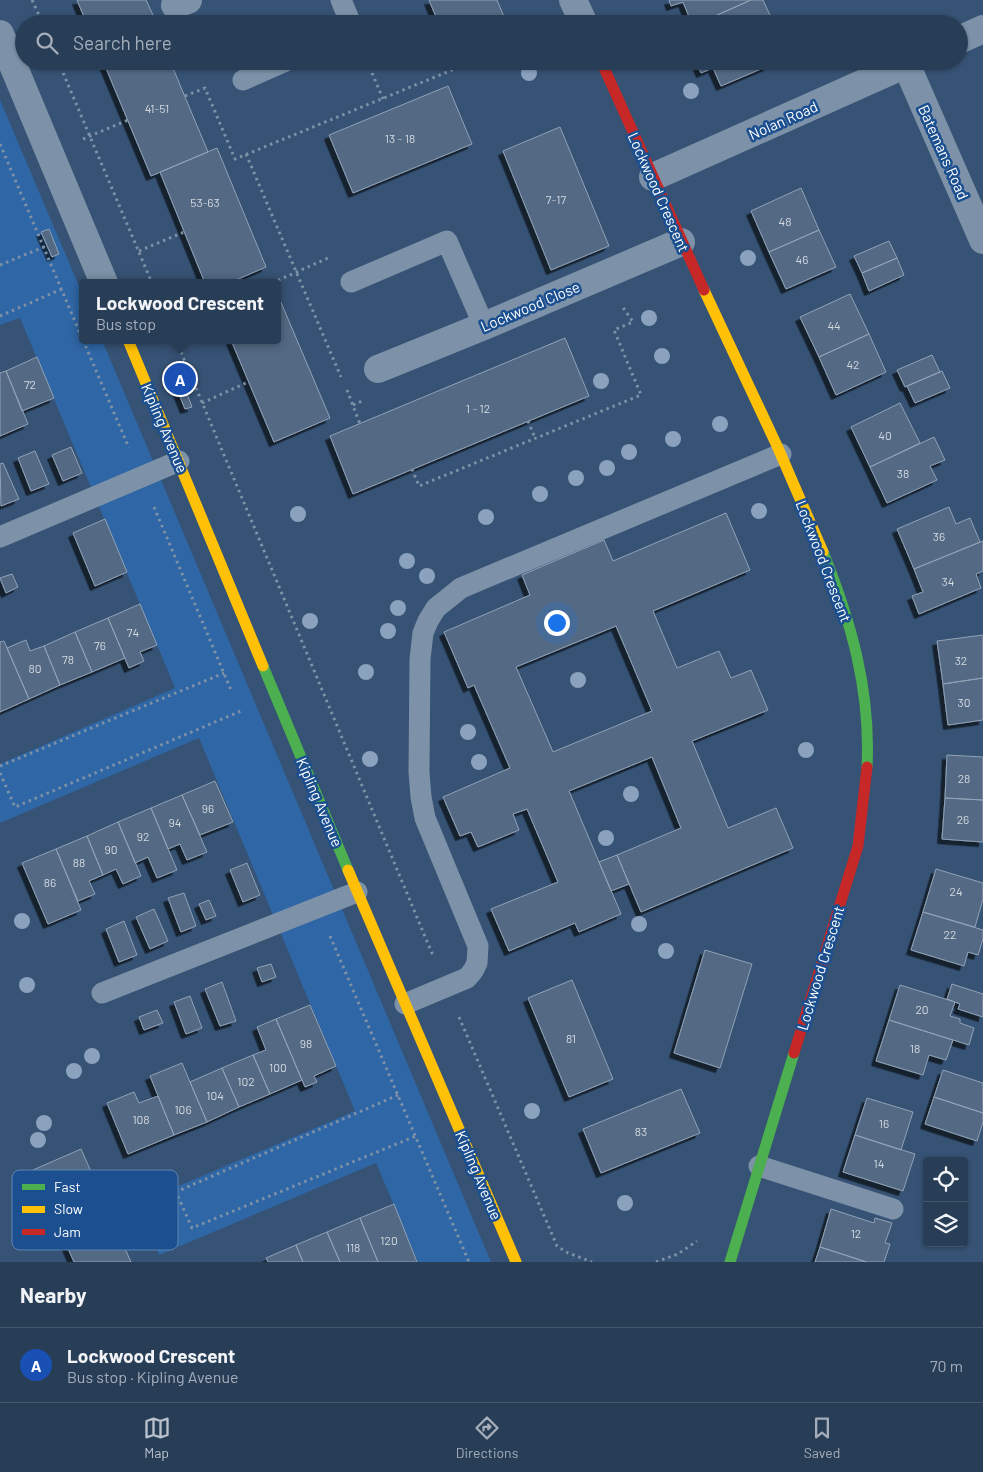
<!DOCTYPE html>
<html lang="en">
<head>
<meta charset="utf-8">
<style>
  :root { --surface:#283e57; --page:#30455d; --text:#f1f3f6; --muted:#a5aeba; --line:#44576d; --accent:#b9c2ce }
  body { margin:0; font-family:Barlow,sans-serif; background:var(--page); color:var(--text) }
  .controls { position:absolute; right:15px; bottom:15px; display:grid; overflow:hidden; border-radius:5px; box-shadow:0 1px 4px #0004 }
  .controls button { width:45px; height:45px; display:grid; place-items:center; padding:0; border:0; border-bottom:1px solid var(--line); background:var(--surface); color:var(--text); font:25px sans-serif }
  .you { position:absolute; left:556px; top:622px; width:18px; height:18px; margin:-12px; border:4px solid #fff; border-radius:50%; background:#1a73e8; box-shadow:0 0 0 8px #1a73e833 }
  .badge { display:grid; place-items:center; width:32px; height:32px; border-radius:50%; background:var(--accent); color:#fff; font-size:16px; font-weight:700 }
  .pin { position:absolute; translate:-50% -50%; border:2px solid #fff; box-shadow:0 1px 5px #0006 }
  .popup { position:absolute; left:79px; top:279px; width:202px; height:65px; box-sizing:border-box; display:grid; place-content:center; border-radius:5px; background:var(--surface); filter:drop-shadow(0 1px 4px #0005); font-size:16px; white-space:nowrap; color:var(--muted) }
  .popup b { font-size:19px; color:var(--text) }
  .popup::after { content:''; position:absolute; left:50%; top:100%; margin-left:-10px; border:10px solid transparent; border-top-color:var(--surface) }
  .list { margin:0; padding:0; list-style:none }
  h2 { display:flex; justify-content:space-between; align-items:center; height:65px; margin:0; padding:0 20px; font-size:21px }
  h2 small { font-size:16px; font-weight:400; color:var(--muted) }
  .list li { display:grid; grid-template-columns:32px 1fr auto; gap:15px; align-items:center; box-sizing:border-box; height:75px; padding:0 20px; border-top:1px solid var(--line) }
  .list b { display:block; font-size:19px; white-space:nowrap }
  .list p { margin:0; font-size:16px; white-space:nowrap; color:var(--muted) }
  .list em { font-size:16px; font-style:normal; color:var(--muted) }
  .icon { flex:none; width:28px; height:28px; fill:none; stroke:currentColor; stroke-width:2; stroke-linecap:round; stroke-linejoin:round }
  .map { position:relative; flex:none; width:983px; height:1262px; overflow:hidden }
  .search { position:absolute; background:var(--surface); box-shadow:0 1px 4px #0004; left:15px; right:15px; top:15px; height:55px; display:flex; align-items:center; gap:12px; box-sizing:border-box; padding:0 18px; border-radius:28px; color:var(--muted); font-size:19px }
  .sheet { height:140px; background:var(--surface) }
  nav { display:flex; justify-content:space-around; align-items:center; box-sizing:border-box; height:70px; border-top:1px solid var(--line); background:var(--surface); font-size:14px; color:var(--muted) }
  nav a { display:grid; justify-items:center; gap:2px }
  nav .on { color:var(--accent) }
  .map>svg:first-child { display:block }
  .green { fill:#2f66a5 }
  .building { fill:#526984; stroke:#92a2b6; fill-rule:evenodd; filter:url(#shadow) }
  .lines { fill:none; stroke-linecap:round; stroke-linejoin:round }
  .path { stroke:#7d92a8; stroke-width:3; stroke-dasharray:2.5 4; stroke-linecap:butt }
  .lane { stroke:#7d92a8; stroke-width:21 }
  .street { stroke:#7d92a8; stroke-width:28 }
  .fast { stroke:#4caf50; stroke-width:11 }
  .slow { stroke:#ffc107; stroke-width:11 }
  .jam { stroke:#c62828; stroke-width:11 }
  .tree { fill:#8aa2be }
  .labels { text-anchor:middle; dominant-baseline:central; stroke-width:5; stroke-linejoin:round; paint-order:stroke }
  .number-label { font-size:12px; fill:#d4dae0 }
  .street-label { font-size:15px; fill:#fff; stroke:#1b4f8f }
  .key { fill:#1b4f8f; stroke:#5f84b1; stroke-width:1 }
  .key-label { font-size:14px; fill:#fff }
</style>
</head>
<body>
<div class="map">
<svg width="983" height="1262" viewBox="0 0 983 1262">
  <defs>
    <filter id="shadow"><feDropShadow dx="-4.5" dy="4.5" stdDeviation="0" flood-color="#0009"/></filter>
  </defs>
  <rect width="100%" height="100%" fill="#365274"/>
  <path class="green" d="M0,100L82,293V340H102L491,1262H418L376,1163L159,1255L141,1202L355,1111L199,738L0,823V764L175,688L20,318L0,325Z"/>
  <path class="building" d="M77,0H146L153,15L132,24H87Z
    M429,0H497L507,24H439Z
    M669,0H751L697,24H692L683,2L671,6Z
    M751,0H763L774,24H697Z
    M103,61H170L208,152L151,176Z
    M696,61H766L768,66L721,86L713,68L701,73Z
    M448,86L472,144L353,193L329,135Z
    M560,127L609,246L551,270L503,151Z
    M217,148L266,267L229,283H205L160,172Z
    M801,188L819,230L769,252L751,211Z
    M49,229L59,254L52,257L41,232Z
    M819,230L836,267L786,289L769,252Z
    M889,241L897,258L862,273L854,256Z
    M897,258L904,275L869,291L862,273Z
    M850,294L869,334L819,357L800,317Z
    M280,300L330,418L274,442L231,340H278V301Z
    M869,334L886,372L836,395L819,357Z
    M565,338L589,396L353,494L330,436Z
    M932,355L940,372L905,387L897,370Z
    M37,357L54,398L22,411L6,371Z
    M6,371L28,424L0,436V373Z
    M942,371L950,388L915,403L907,386Z
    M182,381L192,407L185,409L175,384Z
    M900,403L920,443L870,467L851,427Z
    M934,437L945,460L930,466L937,480L887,503L870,467Z
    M71,447L82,473L63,481L52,455Z
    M35,451L49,484L31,491L18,458Z
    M3,463L19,499L1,506L0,464Z
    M949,507L956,524L970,518L980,542L914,569L897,529Z
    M726,513L750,570L653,611L677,668L719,651L731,678L751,670L768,710L692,741L728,828L776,808L793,848L641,912L617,855L681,828L652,757L569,791L621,914L579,932L575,923L509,951L491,909L558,882L527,809L513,814L519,830L478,847L471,832L460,836L443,797L510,768L474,685L468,688L444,632L530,595L522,575L604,540L613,561ZM616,626L652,711L553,752L516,667Z
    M105,519L127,572L95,586L73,533Z
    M983,541V571L976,574L981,588L919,614L912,596L923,592L914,569Z
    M12,574L18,587L6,593L0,578Z
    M140,604L157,645L140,652L144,661L129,668L108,618Z
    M108,618L125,658L92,672L75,632Z
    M75,632L92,672L60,685L44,646Z
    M983,635V678L943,684L937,641Z
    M26,640L30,651L44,646L60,685L29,699L7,648Z
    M4,641L29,699L0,712V642Z
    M983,678V720L948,725L943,684Z
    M947,755L983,757V800L945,798Z
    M215,781L233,822L200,835L182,795Z
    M182,795L207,852L187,860L180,844L168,849L151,808Z
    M945,798L983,800V842L942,839Z
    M151,808L177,870L157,878L148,857L135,863L118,822Z
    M118,822L141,876L123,884L116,869L103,875L87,836Z
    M87,836L103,875L89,881L95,894L78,901L56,849Z
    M56,849L81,910L48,924L22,863Z
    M617,855L629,884L611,891L599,862Z
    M247,863L260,895L243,902L230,870Z
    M936,869L983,883V899L975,927L923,912Z
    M184,893L196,926L181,932L168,898Z
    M209,900L216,916L206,920L199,904Z
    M154,909L168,941L150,949L136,917Z
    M923,912L983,930V939L978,955L968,952L964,966L911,950Z
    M124,921L137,955L119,962L106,929Z
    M705,950L752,964L720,1068L674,1053Z
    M271,964L276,977L262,982L257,968Z
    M572,980L613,1079L569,1097L528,998Z
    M222,982L236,1021L220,1026L205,989Z
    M952,984L983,994V1017L958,1009L960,1004L947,999Z
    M900,985L955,1002L950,1016L960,1019V1023L974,1028L969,1045L889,1020Z
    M190,996L202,1028L186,1034L174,1002Z
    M310,1005L336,1066L314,1076L317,1082L305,1087L276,1019Z
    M157,1010L163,1023L144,1030L139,1017Z
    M276,1019L302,1080L270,1094L253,1055L266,1050L257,1027Z
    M889,1020L953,1040L946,1060L929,1055L923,1075L876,1061Z
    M253,1055L270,1094L239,1107L222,1068Z
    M182,1063L207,1122L174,1135L150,1076Z
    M222,1068L239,1107L207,1122L190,1082Z
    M943,1070L983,1083V1113L934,1097Z
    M681,1089L700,1133L601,1173L583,1129Z
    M134,1092L139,1103L158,1096L174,1135L128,1154L107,1103Z
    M934,1097L983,1113V1122L977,1141L925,1124Z
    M867,1098L913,1112L901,1150L855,1135Z
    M855,1135L915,1154L903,1191L843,1172Z
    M81,1149L103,1199L54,1220L33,1170Z
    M394,1204L417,1262H378L360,1218Z
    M831,1209L874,1223L875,1218L892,1223L885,1243L890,1244L884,1262H867L820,1247Z
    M110,1215L131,1262H74L63,1237Z
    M360,1218L378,1262H340L327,1232Z
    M327,1232L340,1262H303L296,1245Z
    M296,1245L303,1262H268L266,1258Z
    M820,1247L866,1262H815Z"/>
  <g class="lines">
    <path class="path" d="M32,0L43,24
      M58,61L152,283
      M367,61L383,99
      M185,96L205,88L235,159L474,61
      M83,139L128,120
      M0,144L82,338
      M246,154L341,377
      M139,251L184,232
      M0,265L44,247
      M272,283L328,258
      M0,316L62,289
      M83,340L129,448
      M176,340L434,958
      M347,390L360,424
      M202,403L248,382
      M353,405L362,401
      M528,421L535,438
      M412,469L419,486L641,395L614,330L633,322L622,306
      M154,507L231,690
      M0,766L224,673
      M0,773L15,807L241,711
      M330,936L469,1262
      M459,1017L557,1246L566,1252L592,1262
      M398,1095L176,1192L192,1228L416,1136
      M656,1262L678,1254L697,1241"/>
    <path class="lane" d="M341,0L351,24
      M243,80L286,61
      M351,282L447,241L484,326
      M0,537L179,461
      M102,993L357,892
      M405,1004L467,978L473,971L477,963L478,946L425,818L421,797L419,772L420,659L423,633L428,621L436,608L461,588L781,454
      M759,1166L893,1209"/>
    <path class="street" d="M573,0L584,24
      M175,5L188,0
      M0,34L104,283
      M959,40L983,29
      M906,64L983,240
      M653,177L913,61
      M378,369L484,326L681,242"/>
    <path class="fast" d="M823,552C851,621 871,691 867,767
      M263,666L348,870
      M730,1262L794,1053"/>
    <path class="slow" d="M704,290L778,448L823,552
      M128,340L263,666
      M348,870L516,1262"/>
    <path class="jam" d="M601,61L704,290
      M794,1053L858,846L867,767"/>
  </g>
  <g class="tree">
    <circle cx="529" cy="73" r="8"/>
    <circle cx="691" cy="91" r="8"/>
    <circle cx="748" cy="258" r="8"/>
    <circle cx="649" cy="318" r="8"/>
    <circle cx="662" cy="356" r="8"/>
    <circle cx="601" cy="381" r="8"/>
    <circle cx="720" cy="424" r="8"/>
    <circle cx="673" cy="439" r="8"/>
    <circle cx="629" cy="452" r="8"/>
    <circle cx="607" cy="468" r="8"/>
    <circle cx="576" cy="478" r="8"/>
    <circle cx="540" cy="494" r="8"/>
    <circle cx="759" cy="511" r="8"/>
    <circle cx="298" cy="514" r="8"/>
    <circle cx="486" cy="517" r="8"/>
    <circle cx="407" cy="561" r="8"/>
    <circle cx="427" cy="576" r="8"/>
    <circle cx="398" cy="608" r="8"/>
    <circle cx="310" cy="621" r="8"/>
    <circle cx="388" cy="631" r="8"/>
    <circle cx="366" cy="672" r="8"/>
    <circle cx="578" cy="680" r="8"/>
    <circle cx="468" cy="732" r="8"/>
    <circle cx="806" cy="750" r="8"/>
    <circle cx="370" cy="759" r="8"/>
    <circle cx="479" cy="762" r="8"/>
    <circle cx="631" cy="794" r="8"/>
    <circle cx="606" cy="838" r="8"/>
    <circle cx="22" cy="921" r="8"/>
    <circle cx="639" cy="924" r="8"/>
    <circle cx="666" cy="951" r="8"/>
    <circle cx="27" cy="985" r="8"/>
    <circle cx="92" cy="1056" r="8"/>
    <circle cx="74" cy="1071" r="8"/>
    <circle cx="532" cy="1111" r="8"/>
    <circle cx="44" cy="1123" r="8"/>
    <circle cx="38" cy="1140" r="8"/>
    <circle cx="625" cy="1203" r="8"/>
  </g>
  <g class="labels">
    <g class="number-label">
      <text x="157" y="108">41-51</text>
      <text x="400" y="138">13 - 18</text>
      <text x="556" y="199">7-17</text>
      <text x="205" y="202">53-63</text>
      <text x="785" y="221">48</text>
      <text x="802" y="259">46</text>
      <text x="834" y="325">44</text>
      <text x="853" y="364">42</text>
      <text x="30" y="384">72</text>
      <text x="478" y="408">1 - 12</text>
      <text x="885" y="435">40</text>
      <text x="903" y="473">38</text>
      <text x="939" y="536">36</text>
      <text x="948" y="581">34</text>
      <text x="133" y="632">74</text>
      <text x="100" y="645">76</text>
      <text x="68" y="659">78</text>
      <text x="961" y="660">32</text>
      <text x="35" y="668">80</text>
      <text x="964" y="702">30</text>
      <text x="964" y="778">28</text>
      <text x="208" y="808">96</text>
      <text x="963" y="819">26</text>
      <text x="175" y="822">94</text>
      <text x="143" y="836">92</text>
      <text x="111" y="849">90</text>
      <text x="79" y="862">88</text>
      <text x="50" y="882">86</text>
      <text x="956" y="891">24</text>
      <text x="950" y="934">22</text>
      <text x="922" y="1009">20</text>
      <text x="571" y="1038">81</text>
      <text x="306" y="1043">98</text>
      <text x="915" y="1048">18</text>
      <text x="278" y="1067">100</text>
      <text x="246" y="1081">102</text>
      <text x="215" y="1095">104</text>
      <text x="183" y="1109">106</text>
      <text x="141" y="1119">108</text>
      <text x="884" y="1123">16</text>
      <text x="641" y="1131">83</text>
      <text x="879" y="1163">14</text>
      <text x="856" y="1233">12</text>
      <text x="389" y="1240">120</text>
      <text x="353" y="1247">118</text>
    </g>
    <g class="street-label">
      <text transform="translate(783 120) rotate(-24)">Nolan Road</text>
      <text transform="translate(944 152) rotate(66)">Batemans Road</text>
      <text transform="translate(659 192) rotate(66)">Lockwood Crescent</text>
      <text transform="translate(530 306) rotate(-23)">Lockwood Close</text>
      <text transform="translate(165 428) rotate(67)">Kipling Avenue</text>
      <text transform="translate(824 561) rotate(69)">Lockwood Crescent</text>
      <text transform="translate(320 802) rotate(67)">Kipling Avenue</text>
      <text transform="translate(820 968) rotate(-73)">Lockwood Crescent</text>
      <text transform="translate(479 1175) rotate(67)">Kipling Avenue</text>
    </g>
  </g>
  <rect x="12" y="1170" width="166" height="80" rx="8" class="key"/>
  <rect x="22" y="1184" width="23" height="6" fill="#4caf50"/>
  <rect x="22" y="1206" width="23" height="7" fill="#ffc107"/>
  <rect x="22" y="1229" width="23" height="6" fill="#c62828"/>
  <g class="key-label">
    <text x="54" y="1192">Fast</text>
    <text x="54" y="1214">Slow</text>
    <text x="54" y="1237">Jam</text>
  </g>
</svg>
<div class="controls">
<button><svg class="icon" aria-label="locate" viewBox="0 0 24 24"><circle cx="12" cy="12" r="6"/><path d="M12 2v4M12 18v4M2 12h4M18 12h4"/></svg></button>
<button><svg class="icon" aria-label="layers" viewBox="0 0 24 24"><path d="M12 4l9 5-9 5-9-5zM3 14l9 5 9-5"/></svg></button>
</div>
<div class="you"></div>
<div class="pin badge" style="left:180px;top:379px;background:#1a4fb4">A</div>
<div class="popup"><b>Lockwood Crescent</b>Bus stop</div>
<div class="search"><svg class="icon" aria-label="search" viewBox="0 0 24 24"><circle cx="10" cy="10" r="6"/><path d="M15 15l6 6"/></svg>Search here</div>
</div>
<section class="sheet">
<h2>Nearby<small></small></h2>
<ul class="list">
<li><span class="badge" style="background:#1a4fb4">A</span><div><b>Lockwood Crescent</b><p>Bus stop · Kipling Avenue</p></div><em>70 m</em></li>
</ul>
</section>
<nav>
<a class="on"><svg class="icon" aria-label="map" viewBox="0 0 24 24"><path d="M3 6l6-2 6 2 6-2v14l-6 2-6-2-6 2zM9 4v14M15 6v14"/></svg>Map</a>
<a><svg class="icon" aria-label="directions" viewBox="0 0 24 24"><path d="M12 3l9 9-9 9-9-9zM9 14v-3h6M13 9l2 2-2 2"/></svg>Directions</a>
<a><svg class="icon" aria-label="saved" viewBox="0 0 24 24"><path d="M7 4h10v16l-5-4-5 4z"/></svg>Saved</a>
</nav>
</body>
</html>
